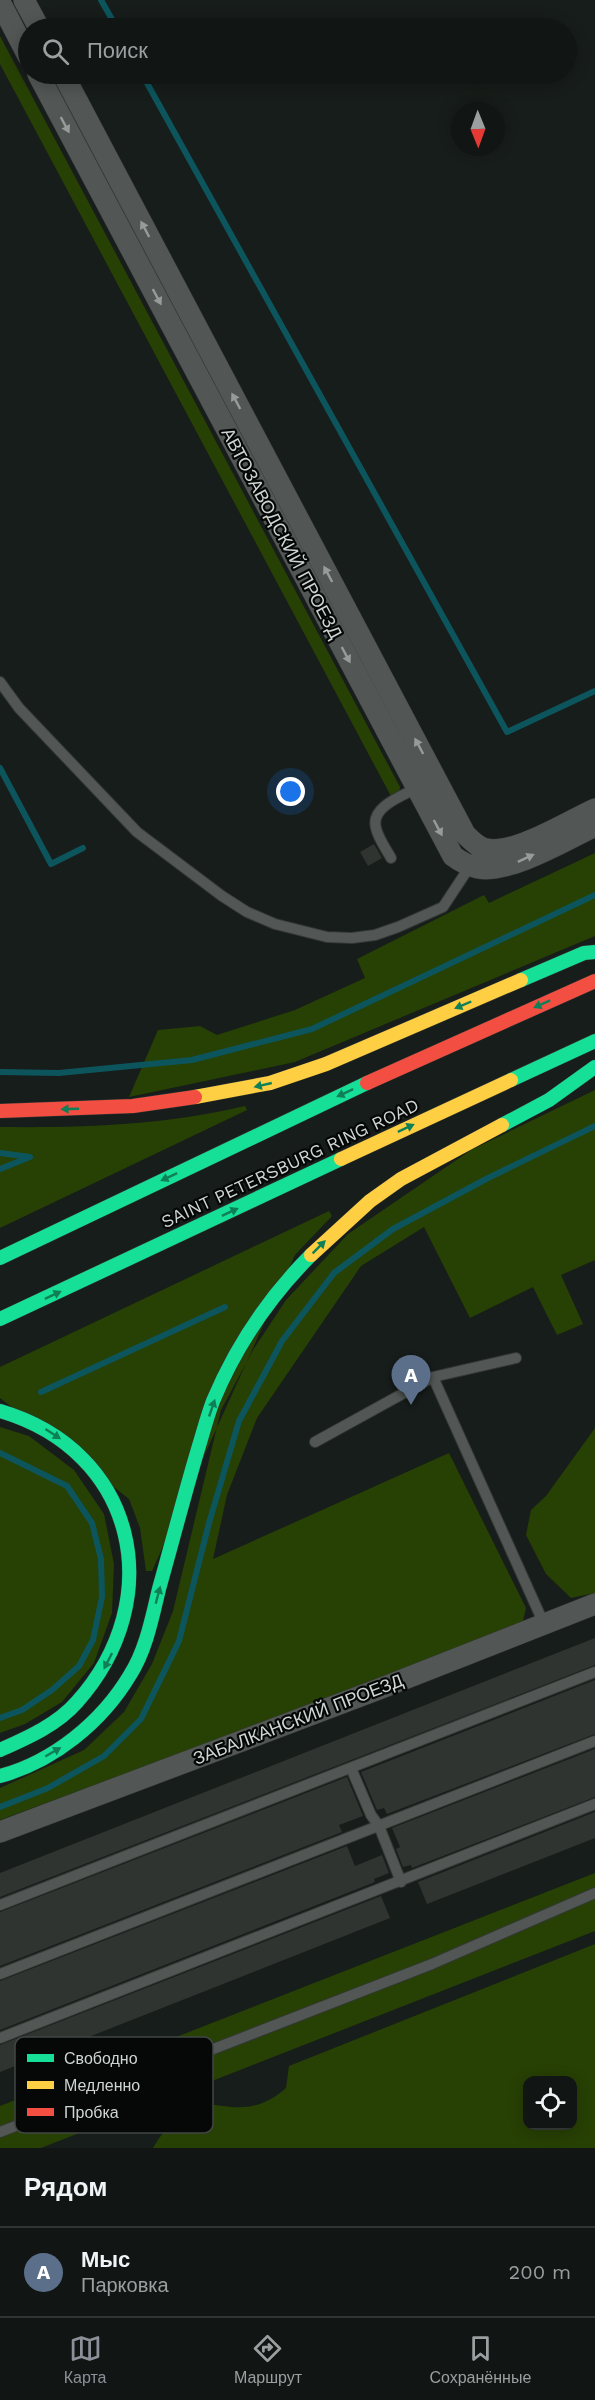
<!DOCTYPE html>
<html lang="ru">
<head>
<meta charset="utf-8">
<style>
  :root { --surface:#111614; --page:#1e2322; --text:#f1f3f6; --muted:#9c9fa0; --line:#303534; --accent:#8c9099 }
  body { margin:0; font-family:"Work Sans",sans-serif; background:var(--page); color:var(--text) }
  .controls { position:absolute; right:18px; bottom:18px; display:grid; overflow:hidden; border-radius:12px; box-shadow:0 3px 15px #0003 }
  .controls button { width:54px; height:54px; display:grid; place-items:center; padding:0; border:0; border-bottom:2px solid var(--line); background:var(--surface); color:var(--text); font:30px sans-serif }
  .compass { position:absolute; left:451px; top:102px; width:54px; height:54px; border-radius:50%; background:var(--surface); box-shadow:0 3px 15px #0003; rotate:179deg }
  .you { position:absolute; left:291px; top:792px; width:21px; height:21px; margin:-15px; border:4px solid #fff; border-radius:50%; background:#1a73e8; box-shadow:0 0 0 9px #1a73e833 }
  .badge { display:grid; place-items:center; width:39px; height:39px; border-radius:50%; background:var(--accent); color:#fff; font-size:20px; font-weight:700 }
  .pin { position:absolute; translate:-50% -50px; filter:drop-shadow(0 2px 3px #0008) }
  .pin::after { content:''; position:absolute; top:32px; width:21px; height:18px; background:inherit; clip-path:polygon(0 0,100% 0,50% 100%) }
  .list { margin:0; padding:0; list-style:none }
  h2 { display:flex; justify-content:space-between; align-items:center; height:78px; margin:0; padding:0 24px; font-size:26px }
  h2 small { font-size:20px; font-weight:400; color:var(--muted) }
  .list li { display:grid; grid-template-columns:39px 1fr auto; gap:18px; align-items:center; box-sizing:border-box; height:90px; padding:0 24px; border-top:2px solid var(--line) }
  .list b { display:block; font-size:22px; white-space:nowrap }
  .list p { margin:0; font-size:20px; white-space:nowrap; color:var(--muted) }
  .list em { font-size:20px; font-style:normal; color:var(--muted) }
  .icon { flex:none; width:33px; height:33px; fill:none; stroke:currentColor; stroke-width:2; stroke-linecap:round; stroke-linejoin:round }
  .map { position:relative; flex:none; width:595px; height:2148px; overflow:hidden }
  .search { position:absolute; background:var(--surface); box-shadow:0 3px 15px #0003; left:18px; right:18px; top:18px; height:66px; display:flex; align-items:center; gap:15px; box-sizing:border-box; padding:0 21px; border-radius:33px; color:var(--muted); font-size:22px }
  .sheet { height:168px; background:var(--surface) }
  nav { display:flex; justify-content:space-around; align-items:center; box-sizing:border-box; height:84px; border-top:2px solid var(--line); background:var(--surface); font-size:16px; color:var(--muted) }
  nav a { display:grid; justify-items:center; gap:3px }
  nav .on { color:var(--accent) }
  .map>svg:first-child { display:block }
  .green { fill:#274004; fill-rule:evenodd }
  .lines { fill:none; stroke-linecap:round; stroke-linejoin:round }
  .stream { stroke:#0d555d; stroke-width:6 }
  .building { fill:#303431 }
  .lane-casing { stroke:#343836; stroke-width:12 }
  .street-casing { stroke:#343836; stroke-width:22 }
  .fast-casing { stroke:#343836; stroke-width:15 }
  .slow-casing { stroke:#343836; stroke-width:15 }
  .jam-casing { stroke:#343836; stroke-width:15 }
  .lane { stroke:#525755; stroke-width:10 }
  .street { stroke:#525755; stroke-width:21 }
  .fast { stroke:#16e098; stroke-width:14 }
  .slow { stroke:#ffcf43; stroke-width:14 }
  .jam { stroke:#f24e42; stroke-width:14 }
  .oneway { fill:#969c9a }
  .oneway2 { fill:#0e7f57 }
  .labels { text-anchor:middle; dominant-baseline:central; stroke-width:4.5; stroke-linejoin:round; paint-order:stroke }
  .street-label { font-size:18px; fill:#ced5d2; stroke:#050807 }
  .key { fill:#050807; stroke:#414644; stroke-width:1.5 }
  .key-label { font-size:16px; fill:#ced5d2 }
</style>
</head>
<body>
<div class="map">
<svg width="595" height="2148" viewBox="0 0 595 2148">
  <rect width="100%" height="100%" fill="#171d1a"/>
  <path class="green" d="M0,36L400,787L399,794L392,798L0,64Z
    M595,853V936L295,1062L129,1097L158,1030L200,1026L217,1035L295,1010L365,978L357,959L484,895L489,903Z
    M595,1090V1260L561,1275L583,1324L557,1335L533,1287L470,1318L424,1227L361,1266L257,1418L227,1495L213,1559L449,1453L526,1608L523,1621L363,1686L0,1820V1788L84,1750L124,1712L152,1664L173,1611L221,1410L253,1350L286,1300L348,1234L471,1150Z
    M245,1106L247,1110L0,1228V1127C82,1128 165,1125 245,1106Z
    M329,1211L332,1216L295,1255L152,1571H146L140,1528L129,1499L0,1398V1367Z
    M0,1427L29,1436L74,1470L104,1514L114,1564L112,1613L94,1663L62,1702L25,1724L0,1733Z
    M595,1428V1593L571,1598L546,1574L526,1535L531,1510L546,1496Z
    M595,1873V1931L41,2148H0V2106Z
    M595,1944V2148H153C162,2133 177,2112 195,2106C203,2104 214,2105 223,2106C248,2110 267,2105 286,2088L289,2066ZM528,2080H572V2126H528Z"/>
  <g class="lines">
    <path class="stream" d="M101,0L117,28
      M142,74L507,732L595,691
      M0,768L51,864L83,848
      M0,1072L59,1073L192,1060L312,1029L595,895
      M0,1153L30,1157L0,1169
      M41,1392L225,1307
      M0,1453L67,1486L92,1523L101,1559L102,1597L93,1640L79,1666L52,1690L22,1710L0,1718
      M0,1807L48,1788L104,1756L141,1719L179,1641L209,1523L239,1421L282,1341L334,1273L393,1229L488,1178L595,1126"/>
  </g>
  <path class="building" d="M374,844L382,858L368,866L360,852Z
    M595,1638V1665L0,1897V1873Z
    M595,1680V1734L387,1814L384,1808L377,1810L361,1772Z
    M595,1749V1797L412,1868L411,1865L403,1867L396,1849L400,1847L392,1828Z
    M347,1777L363,1816L339,1825L342,1832L0,1966V1912Z
    M595,1812V1838L427,1904L418,1882Z
    M347,1846L355,1866L382,1855L389,1873L374,1879L375,1882L0,2030V1981Z
    M381,1896L390,1918L0,2072V2045Z"/>
  <g class="lines">
    <defs>
      <path id="lane" d="M0,682L19,708L137,832L222,896L247,912L275,924L327,937L352,938L375,935L398,927L443,907L482,848
        M391,858C386,849 378,838 376,828C370,807 402,796 417,788
        M433,1377L544,1624
        M315,1442L433,1377L516,1358
        M351,1768L371,1815L379,1826L401,1882
        M0,1905L595,1672
        M0,1974L595,1741
        M0,2038L595,1804
        M0,2132L432,1964L595,1893"/>
      <path id="street" d="M24,0L39,28
        M0,2L28,56
        M38,74L453,856C461,862 469,866 478,868C509,874 566,840 595,826
        M63,74L465,834C470,839 475,845 483,848C511,858 568,821 595,809
        M0,1832L379,1689L595,1604"/>
      <path id="fast" d="M521,980L584,953L595,952
        M511,1080L595,1041
        M502,1125L549,1100L595,1067
        M0,1258L367,1083
        M0,1319L341,1159
        M0,1411C137,1451 169,1599 77,1702C57,1725 27,1738 0,1750
        M0,1776C53,1762 102,1722 130,1675C146,1650 152,1618 159,1589C172,1543 184,1496 198,1449C203,1433 207,1417 213,1401C236,1346 269,1297 311,1255"/>
      <path id="slow" d="M195,1097L270,1083L326,1064L521,980
        M341,1159L511,1080
        M311,1255L370,1201L401,1179L502,1125"/>
      <path id="jam" d="M367,1083L595,981
        M0,1111L133,1106L195,1097"/>
    </defs>
    <use href="#lane" class="lane-casing"/>
    <use href="#street" class="street-casing"/>
    <use href="#fast" class="fast-casing"/>
    <use href="#slow" class="slow-casing"/>
    <use href="#jam" class="jam-casing"/>
    <use href="#lane" class="lane"/>
    <use href="#street" class="street"/>
    <use href="#fast" class="fast"/>
    <use href="#slow" class="slow"/>
    <use href="#jam" class="jam"/>
  </g>
  <defs><path id="oneway-solid" d="M-6-.8H1V-3.2L6.5 0L1 3.2V.8H-6Z" transform="scale(1.5)"/></defs>
  <g class="oneway">
    <use href="#oneway-solid" transform="translate(65 125) rotate(62)"/>
    <use href="#oneway-solid" transform="translate(145 229) rotate(-118)"/>
    <use href="#oneway-solid" transform="translate(157 297) rotate(62)"/>
    <use href="#oneway-solid" transform="translate(236 401) rotate(-118)"/>
    <use href="#oneway-solid" transform="translate(328 574) rotate(-118)"/>
    <use href="#oneway-solid" transform="translate(346 655) rotate(62)"/>
    <use href="#oneway-solid" transform="translate(419 746) rotate(-118)"/>
    <use href="#oneway-solid" transform="translate(438 828) rotate(62)"/>
    <use href="#oneway-solid" transform="translate(526 858) rotate(-25)"/>
  </g>
  <g class="oneway2">
    <use href="#oneway-solid" transform="translate(542 1004) rotate(156)"/>
    <use href="#oneway-solid" transform="translate(463 1005) rotate(157)"/>
    <use href="#oneway-solid" transform="translate(263 1085) rotate(167)"/>
    <use href="#oneway-solid" transform="translate(345 1093) rotate(155)"/>
    <use href="#oneway-solid" transform="translate(70 1109) rotate(178)"/>
    <use href="#oneway-solid" transform="translate(406 1128) rotate(-25)"/>
    <use href="#oneway-solid" transform="translate(169 1177) rotate(155)"/>
    <use href="#oneway-solid" transform="translate(230 1212) rotate(-25)"/>
    <use href="#oneway-solid" transform="translate(319 1247) rotate(-45)"/>
    <use href="#oneway-solid" transform="translate(53 1295) rotate(-25)"/>
    <use href="#oneway-solid" transform="translate(212 1408) rotate(-71)"/>
    <use href="#oneway-solid" transform="translate(53 1434) rotate(33)"/>
    <use href="#oneway-solid" transform="translate(158 1595) rotate(-75)"/>
    <use href="#oneway-solid" transform="translate(108 1661) rotate(117)"/>
    <use href="#oneway-solid" transform="translate(53 1752) rotate(-30)"/>
  </g>
  <g class="labels">
    <g class="street-label">
      <text transform="translate(282 533) rotate(62)">АВТОЗАВОДСКИЙ ПРОЕЗД</text>
      <text transform="translate(290 1163) rotate(-25)">SAINT PETERSBURG RING ROAD</text>
      <text transform="translate(298 1719) rotate(-21)">ЗАБАЛКАНСКИЙ ПРОЕЗД</text>
    </g>
  </g>
  <rect x="15" y="2037" width="198" height="96" rx="9" class="key"/>
  <rect x="27" y="2054" width="27" height="8" fill="#16e098"/>
  <rect x="27" y="2081" width="27" height="8" fill="#ffcf43"/>
  <rect x="27" y="2108" width="27" height="8" fill="#f24e42"/>
  <g class="key-label">
    <text x="64" y="2064">Свободно</text>
    <text x="64" y="2091">Медленно</text>
    <text x="64" y="2118">Пробка</text>
  </g>
</svg>
<div class="controls">
<button><svg class="icon" aria-label="locate" viewBox="0 0 24 24"><circle cx="12" cy="12" r="6"/><path d="M12 2v4M12 18v4M2 12h4M18 12h4"/></svg></button>
</div>
<svg class="compass" viewBox="-18 -18 36 36"><path d="M0-13l5 13h-10z" fill="#e53935"/><path d="M0 13l5-13h-10z" fill="#9c9fa0"/></svg>
<div class="you"></div>
<div class="pin badge" style="left:411px;top:1405px;background:#5c6f8a">A</div>
<div class="search"><svg class="icon" aria-label="search" viewBox="0 0 24 24"><circle cx="10" cy="10" r="6"/><path d="M15 15l6 6"/></svg>Поиск</div>
</div>
<section class="sheet">
<h2>Рядом<small></small></h2>
<ul class="list">
<li><span class="badge" style="background:#5c6f8a">A</span><div><b>Мыс</b><p>Парковка</p></div><em>200 m</em></li>
</ul>
</section>
<nav>
<a class="on"><svg class="icon" aria-label="map" viewBox="0 0 24 24"><path d="M3 6l6-2 6 2 6-2v14l-6 2-6-2-6 2zM9 4v14M15 6v14"/></svg>Карта</a>
<a><svg class="icon" aria-label="directions" viewBox="0 0 24 24"><path d="M12 3l9 9-9 9-9-9zM9 14v-3h6M13 9l2 2-2 2"/></svg>Маршрут</a>
<a><svg class="icon" aria-label="saved" viewBox="0 0 24 24"><path d="M7 4h10v16l-5-4-5 4z"/></svg>Сохранённые</a>
</nav>
</body>
</html>
